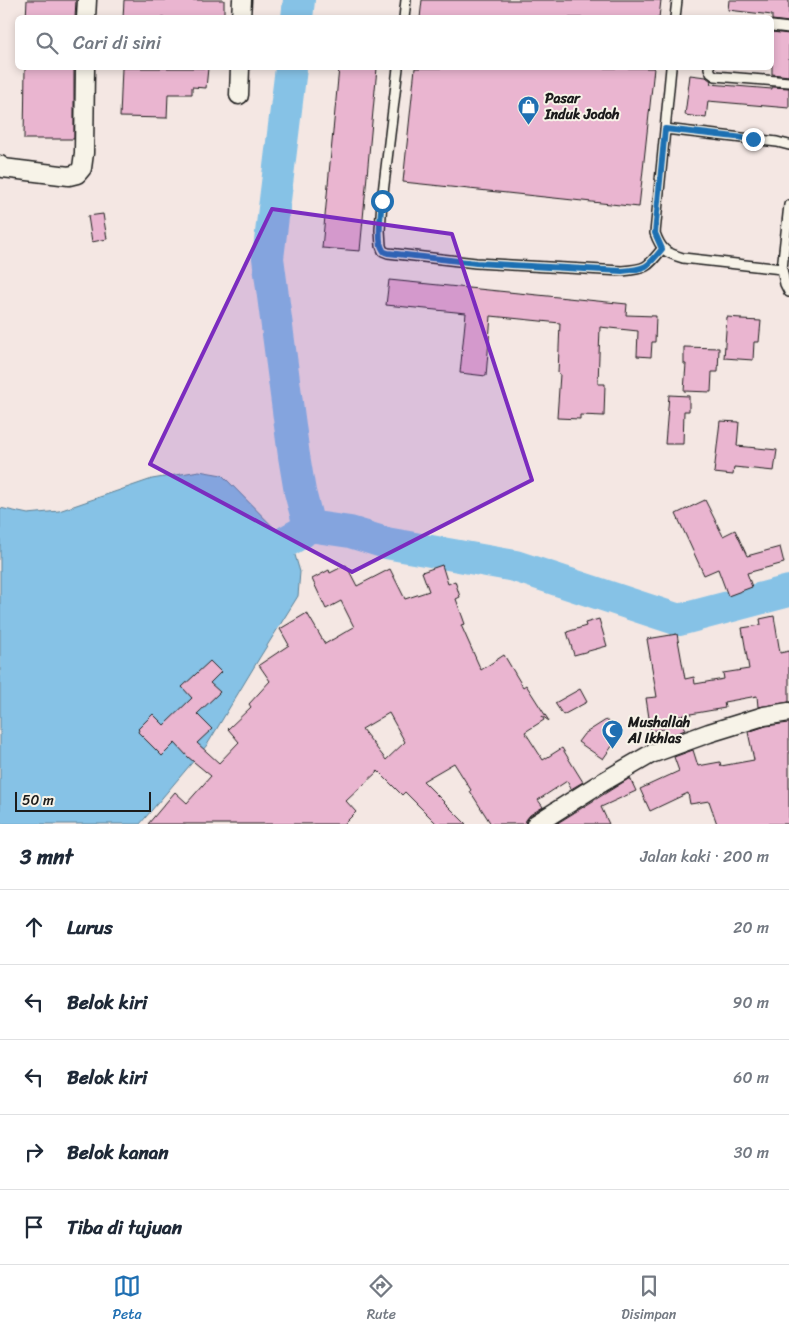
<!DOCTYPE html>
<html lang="id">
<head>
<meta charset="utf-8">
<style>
  :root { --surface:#fff; --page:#f2f2f3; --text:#1f2937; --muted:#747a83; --line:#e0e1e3; --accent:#1f6fb2 }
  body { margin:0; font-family:Sriracha,sans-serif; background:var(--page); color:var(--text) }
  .scale { position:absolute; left:15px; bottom:12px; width:136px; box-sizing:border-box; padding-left:5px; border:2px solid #1c1c1c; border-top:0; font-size:14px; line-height:18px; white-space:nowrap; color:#1c1c1c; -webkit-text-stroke:4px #f7f3e8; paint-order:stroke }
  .stop { position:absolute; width:15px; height:15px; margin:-11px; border:4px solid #1f6fb2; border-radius:50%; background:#fff }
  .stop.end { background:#1f6fb2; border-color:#fff; box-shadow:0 1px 5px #0008 }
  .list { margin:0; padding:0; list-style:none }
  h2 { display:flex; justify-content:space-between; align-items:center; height:65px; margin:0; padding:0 20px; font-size:21px }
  h2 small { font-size:16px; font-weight:400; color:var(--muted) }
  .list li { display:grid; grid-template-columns:32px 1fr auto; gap:15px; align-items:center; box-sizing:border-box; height:75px; padding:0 20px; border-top:1px solid var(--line) }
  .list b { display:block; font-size:19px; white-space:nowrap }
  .list em { font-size:16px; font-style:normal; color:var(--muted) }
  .icon { flex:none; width:28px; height:28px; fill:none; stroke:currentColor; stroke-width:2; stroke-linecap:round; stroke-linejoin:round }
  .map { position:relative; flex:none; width:789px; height:824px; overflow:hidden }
  .search { position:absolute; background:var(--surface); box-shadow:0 2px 8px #0003; left:15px; right:15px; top:15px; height:55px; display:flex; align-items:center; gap:12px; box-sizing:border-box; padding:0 18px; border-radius:8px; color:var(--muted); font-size:19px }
  .sheet { height:440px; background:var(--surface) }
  nav { display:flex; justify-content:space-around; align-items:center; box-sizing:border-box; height:70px; border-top:1px solid var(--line); background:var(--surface); font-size:14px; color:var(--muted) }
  nav a { display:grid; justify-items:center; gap:2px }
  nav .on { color:var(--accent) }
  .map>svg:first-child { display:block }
  .water { fill:#86c2e6; stroke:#5c8095 }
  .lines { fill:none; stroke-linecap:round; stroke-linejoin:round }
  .river { stroke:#86c2e6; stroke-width:32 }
  .building { fill:#eab5d0; stroke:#1c1c1c; fill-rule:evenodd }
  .service-casing { stroke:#1c1c1c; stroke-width:12 }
  .minor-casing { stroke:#1c1c1c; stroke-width:21 }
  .service { stroke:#f7f3e8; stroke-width:9 }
  .minor { stroke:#f7f3e8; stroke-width:18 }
  .route { stroke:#1f6fb2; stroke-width:6 }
  .marked { fill:#7b2cbf; fill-opacity:0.2; stroke:#7b2cbf; stroke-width:4; stroke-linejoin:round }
  .labels { text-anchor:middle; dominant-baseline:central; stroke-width:4; stroke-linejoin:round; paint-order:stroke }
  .poi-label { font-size:14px; font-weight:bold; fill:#1c1c1c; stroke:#f7f3e8; text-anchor:start }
</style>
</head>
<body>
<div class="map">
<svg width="789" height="824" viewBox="0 0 789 824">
  <rect width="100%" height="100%" fill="#f4e7e3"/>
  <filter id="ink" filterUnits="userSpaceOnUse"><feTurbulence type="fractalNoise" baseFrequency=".02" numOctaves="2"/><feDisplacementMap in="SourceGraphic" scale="10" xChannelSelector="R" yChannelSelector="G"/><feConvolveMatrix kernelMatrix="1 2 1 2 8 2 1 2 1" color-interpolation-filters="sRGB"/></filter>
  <g filter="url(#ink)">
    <path class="water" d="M199,471L222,475L287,541L295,555L300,572L298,596L260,657L207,745L140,824H0V508L28,514L59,511L152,479Z"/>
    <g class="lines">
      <path class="river" d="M297,18L299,0
        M309,526L350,532L386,543L515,566L679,620L789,591
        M287,541L301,533L309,526L300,492L294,456L268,258L291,68"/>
    </g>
    <path class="building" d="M27,0H76L75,18H26Z
      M124,0H224V18H123Z
      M422,0H661L659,18H420Z
      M729,0H789V22L772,20V15L728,10Z
      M772,32L789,34V76L772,74Z
      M25,68H74V139H24Z
      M122,68H208L206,88L192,87V94H168L167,118L120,117Z
      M339,68H377L360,251L322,248Z
      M415,68H654L639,207L403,182Z
      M690,75L706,77L711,81L710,84L772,89V87L789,88V108L708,101L706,118L685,115Z
      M103,214L107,239L92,242L88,216Z
      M389,280L627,304L626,315L656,316L655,342H652L651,357L637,356L638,331L600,327L598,384H605L604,416L580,415V419L557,418L560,374L558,373L560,323L491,316L486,376L460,373L466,313L386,305Z
      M727,317L741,318V320L761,321L759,342H754L753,360L724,358Z
      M684,347L719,348L718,372H712L711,392L684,391L686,364H684Z
      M669,395L689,396V411H684L683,444H665Z
      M720,421L739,422L737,446L777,450L774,471L734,467L733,475L714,473Z
      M705,500L723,536L735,530L747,556L780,547L784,563L747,573L752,587L728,596L718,569L704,575L676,514Z
      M346,565L357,586L390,569L405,599L429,591L422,572L442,565L448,584L455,581L460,597L456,599L465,624L461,625L481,670L504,655L523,687L526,685L549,721L542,716L544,720L525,732L543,760L562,748L583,782L571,789L567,781L538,800L543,807L530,815L526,820L525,824H491L470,791L471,790L454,763L423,781L466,824H437L405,792L402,795L378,771L346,801L356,812L344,824H148L175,792L187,803L211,776L188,757L175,743L162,756L138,732L139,730L138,729L153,714L164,725L192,698L182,687L210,661L221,672L210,683L220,692L197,714L212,729L197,743L219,763L239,742L228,729L251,707L249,704L270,681L259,665L289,645L280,629L307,613L325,644L354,627L341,601L326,609L312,579L329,570L330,573ZM389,713L405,742L386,760L362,729Z
      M774,616L780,653L789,651V702L758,707L757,696L724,702L725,708L679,716L685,730L667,737L664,729L651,731L646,698L657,697L647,639L677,634L685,679L694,677L695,684L724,679L723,673L749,669L742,628L761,625L760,619Z
      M599,619L607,646L574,655L567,632L586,626L585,623Z
      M580,689L587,702L563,715L555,703Z
      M606,720L622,732L603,759L578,742L584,734Z
      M789,723V824H717L709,801L690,804L688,793L650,811L640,789L679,771L674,757L693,750L698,766L720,762L721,766L754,760L748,732L766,726Z
      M630,778L636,791L601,807L609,824H556Z"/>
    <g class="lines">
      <defs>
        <path id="service" d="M404,18L406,0
          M675,18L677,0
          M772,26L789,28
          M398,68L382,201L380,230L381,246L383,251L388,253L476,263L622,271C646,269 647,268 662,249
          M671,68L655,233C661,250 666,253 683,258L782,269L785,284L789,292
          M709,68L711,73L715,76L789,82
          M665,129L777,142L789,145
          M782,269L789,205"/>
        <path id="minor" d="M86,18L87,0
          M241,18L242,0
          M239,95L240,68
          M0,165L3,168L69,176L77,174L82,168L84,153L85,68
          M536,824L596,786L651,754L709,733L764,716L789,712"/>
      </defs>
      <use href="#service" class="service-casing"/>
      <use href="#minor" class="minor-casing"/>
      <use href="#service" class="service"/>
      <use href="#minor" class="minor"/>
    </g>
  </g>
  <g class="lines" filter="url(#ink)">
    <path class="route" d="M382,201C381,211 377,240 382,248C384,252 384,252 388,253L476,263L622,271C646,269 647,268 662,249L655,233L665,129L753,139"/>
  </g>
  <path class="marked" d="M272,209L452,234L532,480L352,572L150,464Z"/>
  <defs>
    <symbol id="shop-pin" viewBox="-11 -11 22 30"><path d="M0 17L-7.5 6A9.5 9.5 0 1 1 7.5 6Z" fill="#1f6fb2" stroke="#f7f3e8"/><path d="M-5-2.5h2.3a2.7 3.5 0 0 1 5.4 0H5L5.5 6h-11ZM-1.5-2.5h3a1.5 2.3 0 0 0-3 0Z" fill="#fff"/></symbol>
    <symbol id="mosque-pin" viewBox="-11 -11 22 30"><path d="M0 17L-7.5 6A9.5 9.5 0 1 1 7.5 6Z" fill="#1f6fb2" stroke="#f7f3e8"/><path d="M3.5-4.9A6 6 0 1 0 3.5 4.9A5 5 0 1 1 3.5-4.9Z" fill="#fff"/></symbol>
  </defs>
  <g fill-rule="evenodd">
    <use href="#shop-pin" x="516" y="94" width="25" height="34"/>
    <use href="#mosque-pin" x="600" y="718" width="25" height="34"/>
  </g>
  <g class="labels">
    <g class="poi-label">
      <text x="545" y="98">Pasar<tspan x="545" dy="16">Induk Jodoh</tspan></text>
      <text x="628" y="722">Mushallah<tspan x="628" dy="16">Al Ikhlas</tspan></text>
    </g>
  </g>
</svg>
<div class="scale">50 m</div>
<div class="stop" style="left:382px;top:201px"></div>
<div class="stop end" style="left:753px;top:139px"></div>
<div class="search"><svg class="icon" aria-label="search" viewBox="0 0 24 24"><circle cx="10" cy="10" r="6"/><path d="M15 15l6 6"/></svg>Cari di sini</div>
</div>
<section class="sheet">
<h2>3 mnt<small>Jalan kaki · 200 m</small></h2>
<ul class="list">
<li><svg class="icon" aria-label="ahead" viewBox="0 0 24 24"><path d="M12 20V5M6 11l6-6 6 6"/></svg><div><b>Lurus</b></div><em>20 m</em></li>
<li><svg class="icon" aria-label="left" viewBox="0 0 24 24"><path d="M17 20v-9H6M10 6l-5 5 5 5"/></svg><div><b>Belok kiri</b></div><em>90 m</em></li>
<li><svg class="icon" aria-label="left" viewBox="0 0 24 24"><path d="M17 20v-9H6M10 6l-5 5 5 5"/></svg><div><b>Belok kiri</b></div><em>60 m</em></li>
<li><svg class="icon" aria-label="right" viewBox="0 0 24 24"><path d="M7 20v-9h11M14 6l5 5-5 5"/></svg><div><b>Belok kanan</b></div><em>30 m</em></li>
<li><svg class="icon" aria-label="arrive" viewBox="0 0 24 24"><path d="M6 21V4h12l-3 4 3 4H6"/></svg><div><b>Tiba di tujuan</b></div></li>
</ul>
</section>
<nav>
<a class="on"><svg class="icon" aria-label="map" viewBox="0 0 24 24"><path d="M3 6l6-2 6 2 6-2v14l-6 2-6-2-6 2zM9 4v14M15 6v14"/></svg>Peta</a>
<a><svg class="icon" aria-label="directions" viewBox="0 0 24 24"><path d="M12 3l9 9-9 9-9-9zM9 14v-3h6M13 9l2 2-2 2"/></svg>Rute</a>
<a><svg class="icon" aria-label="saved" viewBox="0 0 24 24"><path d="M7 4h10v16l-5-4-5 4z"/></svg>Disimpan</a>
</nav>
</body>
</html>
